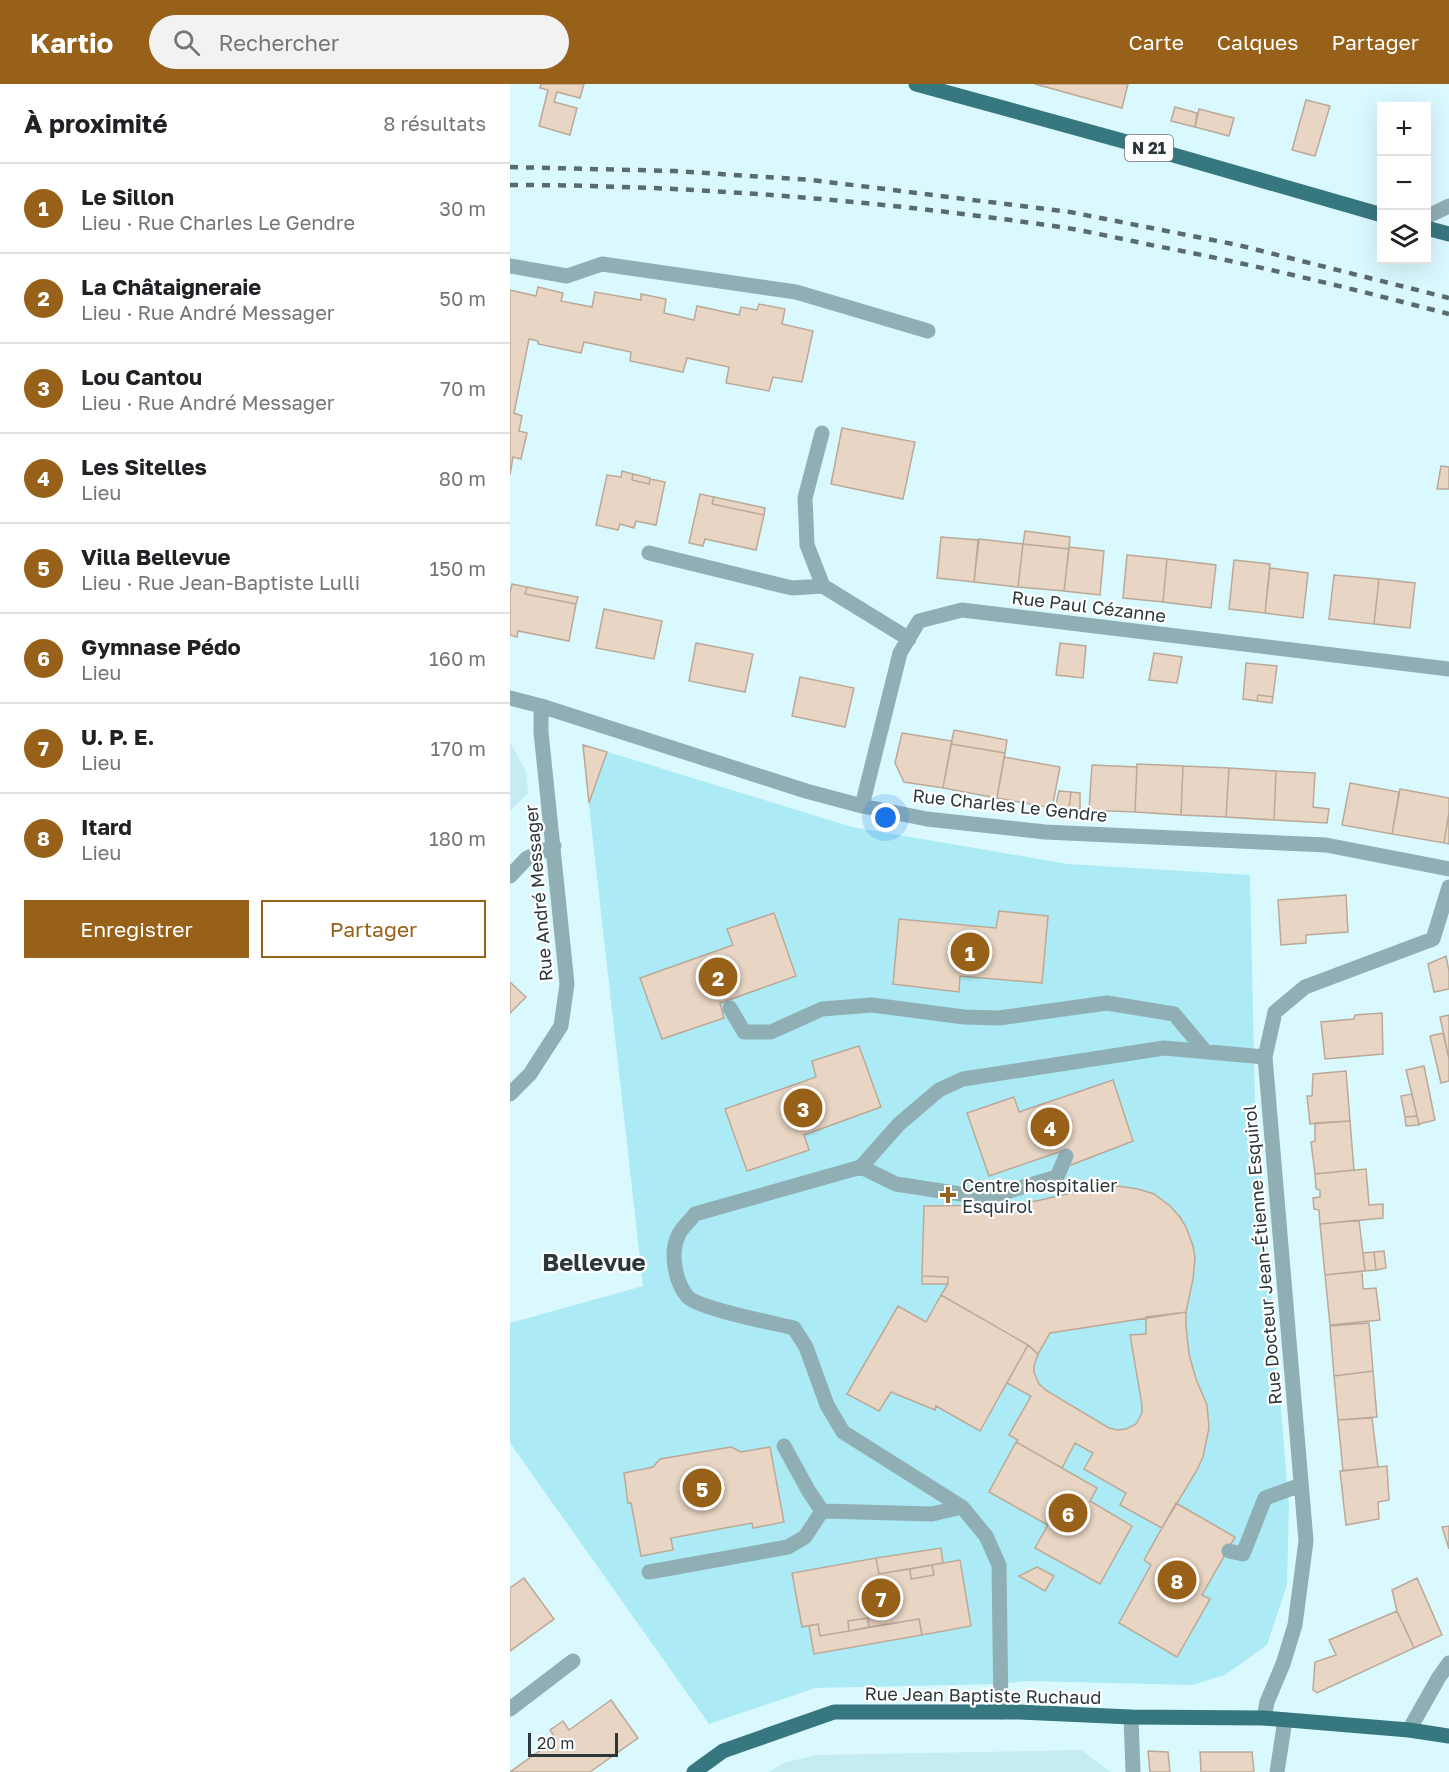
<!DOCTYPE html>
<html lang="fr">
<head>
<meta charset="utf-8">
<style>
  :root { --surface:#fff; --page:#f2f2f2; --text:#202124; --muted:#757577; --line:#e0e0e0; --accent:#976119 }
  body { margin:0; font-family:"Golos Text",sans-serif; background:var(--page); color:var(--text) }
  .controls { position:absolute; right:18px; top:18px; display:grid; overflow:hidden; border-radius:0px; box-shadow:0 6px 24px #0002 }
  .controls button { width:54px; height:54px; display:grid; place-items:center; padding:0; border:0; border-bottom:2px solid var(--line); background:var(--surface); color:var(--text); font:30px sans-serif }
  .scale { position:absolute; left:18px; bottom:15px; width:90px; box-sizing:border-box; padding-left:6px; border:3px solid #2b3739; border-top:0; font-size:16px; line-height:21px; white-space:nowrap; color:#2b3739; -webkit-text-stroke:4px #fff; paint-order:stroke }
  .you { position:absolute; left:376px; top:734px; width:21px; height:21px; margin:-15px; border:4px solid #fff; border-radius:50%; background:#1a73e8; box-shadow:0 0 0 9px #1a73e833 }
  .badge { display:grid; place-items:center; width:39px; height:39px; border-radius:50%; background:var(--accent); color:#fff; font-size:20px; font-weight:700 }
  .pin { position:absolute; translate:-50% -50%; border:3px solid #fff; box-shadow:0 2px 6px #0006 }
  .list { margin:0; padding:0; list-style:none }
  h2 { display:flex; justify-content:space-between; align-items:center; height:78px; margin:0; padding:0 24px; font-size:26px }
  h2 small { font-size:20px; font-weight:400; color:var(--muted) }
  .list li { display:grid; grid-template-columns:39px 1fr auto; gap:18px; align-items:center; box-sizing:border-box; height:90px; padding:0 24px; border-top:2px solid var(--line) }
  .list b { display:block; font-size:22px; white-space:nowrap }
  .list p { margin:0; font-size:20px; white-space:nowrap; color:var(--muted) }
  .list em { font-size:20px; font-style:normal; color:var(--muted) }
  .actions { display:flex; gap:12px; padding:18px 24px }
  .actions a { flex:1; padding:14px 0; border:2px solid var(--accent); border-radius:0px; text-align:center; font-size:21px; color:var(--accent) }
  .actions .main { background:var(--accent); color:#fff }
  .icon { flex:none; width:33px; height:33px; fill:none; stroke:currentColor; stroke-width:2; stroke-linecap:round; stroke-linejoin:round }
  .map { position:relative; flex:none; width:939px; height:1688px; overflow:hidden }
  header { display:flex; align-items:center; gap:36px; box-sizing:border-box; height:84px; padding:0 30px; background:var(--accent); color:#fff }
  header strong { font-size:28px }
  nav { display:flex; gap:33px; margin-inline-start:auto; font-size:21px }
  .search { width:420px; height:54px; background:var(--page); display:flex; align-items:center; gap:15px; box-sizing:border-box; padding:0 21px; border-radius:33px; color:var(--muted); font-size:22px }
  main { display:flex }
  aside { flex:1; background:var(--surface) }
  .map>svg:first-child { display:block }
  .built { fill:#c4ecf2 }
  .green { fill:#acebf5 }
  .building { fill:#e8d5c3; stroke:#bba997; stroke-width:1.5 }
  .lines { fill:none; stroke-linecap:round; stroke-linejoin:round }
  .minor { stroke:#90afb4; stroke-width:15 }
  .major { stroke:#377780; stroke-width:15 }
  .rail { stroke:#5a6b6e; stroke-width:4.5; stroke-dasharray:8 8; stroke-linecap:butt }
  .poi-dot { fill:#976119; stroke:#fff; stroke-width:2 }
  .labels { text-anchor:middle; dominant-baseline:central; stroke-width:4.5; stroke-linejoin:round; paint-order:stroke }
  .shield { fill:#fff; stroke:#6b7374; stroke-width:1.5 }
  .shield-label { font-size:16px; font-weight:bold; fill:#2b3739 }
  .street-label { font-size:18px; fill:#2b3739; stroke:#fff }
  .poi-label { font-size:18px; fill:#2b3739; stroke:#fff; text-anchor:start }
  .district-label { font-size:24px; font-weight:bold; fill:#2b3739; stroke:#fff }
</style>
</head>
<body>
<header>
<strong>Kartio</strong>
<div class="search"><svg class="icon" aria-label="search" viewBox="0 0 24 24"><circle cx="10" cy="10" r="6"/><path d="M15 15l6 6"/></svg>Rechercher</div>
<nav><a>Carte</a><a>Calques</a><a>Partager</a></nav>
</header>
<main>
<aside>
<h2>À proximité<small>8 résultats</small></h2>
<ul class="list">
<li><span class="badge">1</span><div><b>Le Sillon</b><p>Lieu · Rue Charles Le Gendre</p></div><em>30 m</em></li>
<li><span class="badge">2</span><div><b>La Châtaigneraie</b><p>Lieu · Rue André Messager</p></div><em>50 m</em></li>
<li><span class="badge">3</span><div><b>Lou Cantou</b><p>Lieu · Rue André Messager</p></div><em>70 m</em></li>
<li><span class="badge">4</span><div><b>Les Sitelles</b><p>Lieu</p></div><em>80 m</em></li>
<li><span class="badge">5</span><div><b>Villa Bellevue</b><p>Lieu · Rue Jean-Baptiste Lulli</p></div><em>150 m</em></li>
<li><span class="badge">6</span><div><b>Gymnase Pédo</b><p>Lieu</p></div><em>160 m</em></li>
<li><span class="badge">7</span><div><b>U. P. E.</b><p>Lieu</p></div><em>170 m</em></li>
<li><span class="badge">8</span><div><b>Itard</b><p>Lieu</p></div><em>180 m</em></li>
</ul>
<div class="actions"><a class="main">Enregistrer</a><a>Partager</a></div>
</aside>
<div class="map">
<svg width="939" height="1688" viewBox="0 0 939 1688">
  <rect width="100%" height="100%" fill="#daf9fe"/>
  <path class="built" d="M0,658L16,687L18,709L0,727Z
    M571,1666L601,1688H259L273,1679L306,1671Z"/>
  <path class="green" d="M72,660L342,743L558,780L740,791L745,1018L779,1421L777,1501L757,1561L715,1591L682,1601L516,1597L489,1600L305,1604L199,1640L0,1359V1239L133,1202Z"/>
  <path class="building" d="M31,0H74L70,14L47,8L44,18L67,24L60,51L29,42L38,6L30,4Z
    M525,0H618L612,24Z
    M796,16L820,22L805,72L782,66Z
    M665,23L687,29L685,43L661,37Z
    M689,25L724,34L719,52L685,43Z
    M28,203L53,209L51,217L82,223L85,208L131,216V210L156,215L154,229L184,236L187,222L229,231L231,223L247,226L249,220L275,225L272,240L303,247L292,298L263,293L259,307L216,299L219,283L177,274L173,288L120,277L121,268L74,258L71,269L28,260V257L19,255L4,329L12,332L9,347L17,349L11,375L3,373L0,391V206L26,212Z
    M332,344L405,358L393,415L321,400Z
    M931,382L939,383V405H927Z
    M112,387L123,390L122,396L139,400L140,395L155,398L146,441L126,437L124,444L110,440L108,446L86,441L97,391L111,393Z
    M123,390L140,394L139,400L122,396Z
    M190,410L204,413L202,420L254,431L246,466L195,455L193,462L179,459Z
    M204,413L255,424L254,431L202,420Z
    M515,447L560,453L559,465L513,460Z
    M431,453L468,456L464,498L427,494Z
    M469,455L513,460L508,503L464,498Z
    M513,460L559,465L554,507L508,503Z
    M559,463L594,467L590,511L554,507Z
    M617,471L657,475L653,518L613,514Z
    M657,475L706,481L701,524L653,518Z
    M724,476L760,480L755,529L719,525Z
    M760,484L798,489L793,534L755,529Z
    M824,491L869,495L864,540L819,535Z
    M869,495L905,499L900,544L864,540Z
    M2,500L17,503L15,510L66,520L59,557L8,547L7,553L0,551V508Z
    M17,503L68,513L66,520L15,510Z
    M94,525L152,537L144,575L86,564Z
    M186,559L243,570L235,608L179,597Z
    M550,559L576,562L573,594L546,591Z
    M644,569L672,573L667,599L639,596Z
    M736,579L767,582L763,613L748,611L747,617L733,615Z
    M290,593L344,604L335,643L282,632Z
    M748,611L763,613L762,619L747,617Z
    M444,646L497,656L495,669L441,660Z
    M392,649L442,657L433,704L394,698L385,679Z
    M441,660L495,669L487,714L433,704Z
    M73,661L97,668L79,719Z
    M494,673L550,683L542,724L487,714Z
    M627,680L673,682L671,731L625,728Z
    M582,681L627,683L625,728L579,726Z
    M673,682L719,684L716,733L671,731Z
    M719,684L766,687L764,736L716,733Z
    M766,687L805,689L803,723L819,725L817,739L764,736Z
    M840,699L889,708L882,750L832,741Z
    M890,705L939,714V728L934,759L882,750Z
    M549,707L561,708L559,725L545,724Z
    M561,708L570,709V725H559Z
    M939,728V760L934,759Z
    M836,811L838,848L796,851V859L771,861L768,816Z
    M489,827L538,832L532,899L450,892L449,908L383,900L389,835L486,844Z
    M264,829L286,892L210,919L214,934L152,955L130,894L223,861L217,845Z
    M936,872L939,887V905L924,908L918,880Z
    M0,898L16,913L0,929Z
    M872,929L873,970L815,975L811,938L844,935L845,931Z
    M939,931V975L930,933Z
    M933,949L939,975V997L931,999L920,952Z
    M349,962L371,1023L294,1051L299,1066L237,1087L215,1025L306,993L302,977Z
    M914,982L925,1036L909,1040L896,986Z
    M836,987L840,1037L800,1040L797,1012H802L803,990Z
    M603,996L623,1057L561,1081L555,1066L479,1092L457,1029L504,1013L509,1028Z
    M902,1010L907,1032L895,1033L891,1012Z
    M907,1032L909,1041L896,1042L895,1033Z
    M840,1037L844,1086L805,1090L801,1058L805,1057V1039Z
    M856,1085L859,1121L873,1120V1134L810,1140L809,1126L804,1125L803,1114L810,1113V1106L806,1105L805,1090Z
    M608,1102L628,1105L644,1110L660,1122L670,1133L676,1143L683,1162L685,1174L683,1195L676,1228L540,1249L528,1270L518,1261L431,1211L438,1200V1193L412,1192L414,1122L495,1121L526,1117L575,1106Z
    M849,1136L855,1187L815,1191L810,1140Z
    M874,1167L876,1184L866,1186L864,1168Z
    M864,1168L866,1186L855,1187L853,1169Z
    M852,1187L853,1205L866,1204L870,1236L820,1241L815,1191Z
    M412,1192L438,1193V1200H412Z
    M431,1211L518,1261L470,1347L426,1322L425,1326L381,1308L369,1327L337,1310L388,1222L416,1238Z
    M676,1228V1242L679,1270L686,1295L697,1321L699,1344L693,1373L687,1386L652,1444L610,1421L616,1409L574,1385L583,1369L565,1359L552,1384L506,1358L508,1356L499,1351L521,1312L497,1299L518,1261L528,1270L524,1282V1288L529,1300L537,1307L599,1344L607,1346L616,1345L626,1340L632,1329V1321L620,1251L636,1250V1233Z
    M859,1239L863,1287L824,1292L820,1242Z
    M863,1287L867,1333L828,1336L824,1292Z
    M862,1334L868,1383L833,1387L828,1336Z
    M506,1358L587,1404L580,1417L622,1442L590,1500L525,1464L538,1441L479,1408Z
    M221,1363L231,1368L260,1363L274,1438L243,1444L242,1439L161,1454L163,1466L131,1472L121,1419H118L114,1389L143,1383L150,1375Z
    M877,1382L879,1416L868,1418L869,1435L836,1441L830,1387Z
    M666,1419L725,1453L692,1511L700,1515L667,1573L609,1539L641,1481L634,1476Z
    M939,1442V1465L932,1443Z
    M431,1464L433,1479L369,1490L366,1474Z
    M366,1474L369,1490L400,1485L401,1495L424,1491L422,1481L450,1476L461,1542L412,1551L409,1535L359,1543L358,1534L338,1537L339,1547L310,1552L308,1540L292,1543L282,1489Z
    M422,1481L424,1491L401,1495L400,1485Z
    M527,1483L544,1492L535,1507L509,1492Z
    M14,1494L44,1535L0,1567V1504Z
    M907,1494L932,1551L904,1564L887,1527L882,1506Z
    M887,1527L904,1564L807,1609L803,1606L805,1578L826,1571L819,1556Z
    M358,1534L359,1543L339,1547L338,1537Z
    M409,1535L412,1551L304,1570L299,1542L308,1540L310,1552Z
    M101,1616L128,1654L80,1688H0L46,1655L40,1646L53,1637L59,1646Z
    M638,1667L658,1668L660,1688H640Z
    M690,1668H742L744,1688H691Z"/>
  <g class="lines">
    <path class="minor" d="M916,133L939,122
      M0,182L57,192L92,180L286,208L418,247
      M312,349L295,414L297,461L313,502L399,555
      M139,469L282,504L313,502
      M0,614L31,622L296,707L352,722L417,735L535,748L816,761L939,785
      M352,722L390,569L409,537L452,526L939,585
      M0,792L17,774L44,762
      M220,924L234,948H261L312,925L362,921L454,933L489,934L597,919L664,930L695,967
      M0,1010L20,990L51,942L57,900L31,648V622
      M556,1072L547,1093L482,1112L457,1111L386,1100L351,1083L389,1040L429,1006L453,995L654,964L755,973
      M351,1083L185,1130C180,1137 171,1144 168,1152C160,1169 165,1199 178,1213C190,1225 264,1239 284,1244L296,1263L317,1321L333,1348L452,1423L476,1452L489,1481L491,1628
      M312,1427L422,1430L452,1423
      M719,1467L733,1470L755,1414L791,1401
      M139,1488L278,1463L295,1453L312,1427L298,1406L274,1362
      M0,1625L63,1577
      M621,1633L623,1688
      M754,1634L757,1618L773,1580L785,1541L796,1457L755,973L765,928L795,903L923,855L939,803
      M899,1646L929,1593L939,1579
      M767,1688L775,1636"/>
    <path class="major" d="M406,0L653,68L872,131
      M916,144L939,150
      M184,1688L213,1667L324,1628H509L621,1633L754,1634L899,1646L939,1652"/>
    <path class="rail" d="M0,83L164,87L302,96L560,128L728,161L939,214
      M0,101C186,101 373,117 557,144C585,149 613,155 641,161C742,180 840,204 939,230"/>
  </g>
  <path class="poi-dot" d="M435 1102h6v6h6v6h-6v6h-6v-6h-6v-6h6z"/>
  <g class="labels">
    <rect class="shield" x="615" y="51" width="48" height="26" rx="4.5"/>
    <g class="shield-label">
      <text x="639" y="64">N 21</text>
    </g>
    <g class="street-label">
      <text transform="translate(579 522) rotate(7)">Rue Paul Cézanne</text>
      <text transform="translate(500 721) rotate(6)">Rue Charles Le Gendre</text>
      <text transform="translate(28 809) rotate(-95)">Rue André Messager</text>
      <text transform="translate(752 1171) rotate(-95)">Rue Docteur Jean-Étienne Esquirol</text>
      <text transform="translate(473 1611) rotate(1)">Rue Jean Baptiste Ruchaud</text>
    </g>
    <g class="poi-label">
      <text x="452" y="1101">Centre hospitalier<tspan x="452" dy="21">Esquirol</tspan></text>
    </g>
    <g class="district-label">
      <text x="84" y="1177">Bellevue</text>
    </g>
  </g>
</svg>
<div class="controls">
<button>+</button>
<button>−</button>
<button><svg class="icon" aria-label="layers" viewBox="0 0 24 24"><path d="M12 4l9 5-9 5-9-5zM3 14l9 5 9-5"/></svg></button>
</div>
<div class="scale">20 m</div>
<div class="you"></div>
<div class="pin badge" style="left:460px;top:868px">1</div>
<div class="pin badge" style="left:208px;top:893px">2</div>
<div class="pin badge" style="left:293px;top:1024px">3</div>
<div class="pin badge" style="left:540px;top:1043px">4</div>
<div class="pin badge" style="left:192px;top:1404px">5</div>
<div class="pin badge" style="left:558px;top:1429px">6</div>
<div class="pin badge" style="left:371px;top:1514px">7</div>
<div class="pin badge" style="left:667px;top:1496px">8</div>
</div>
</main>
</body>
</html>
